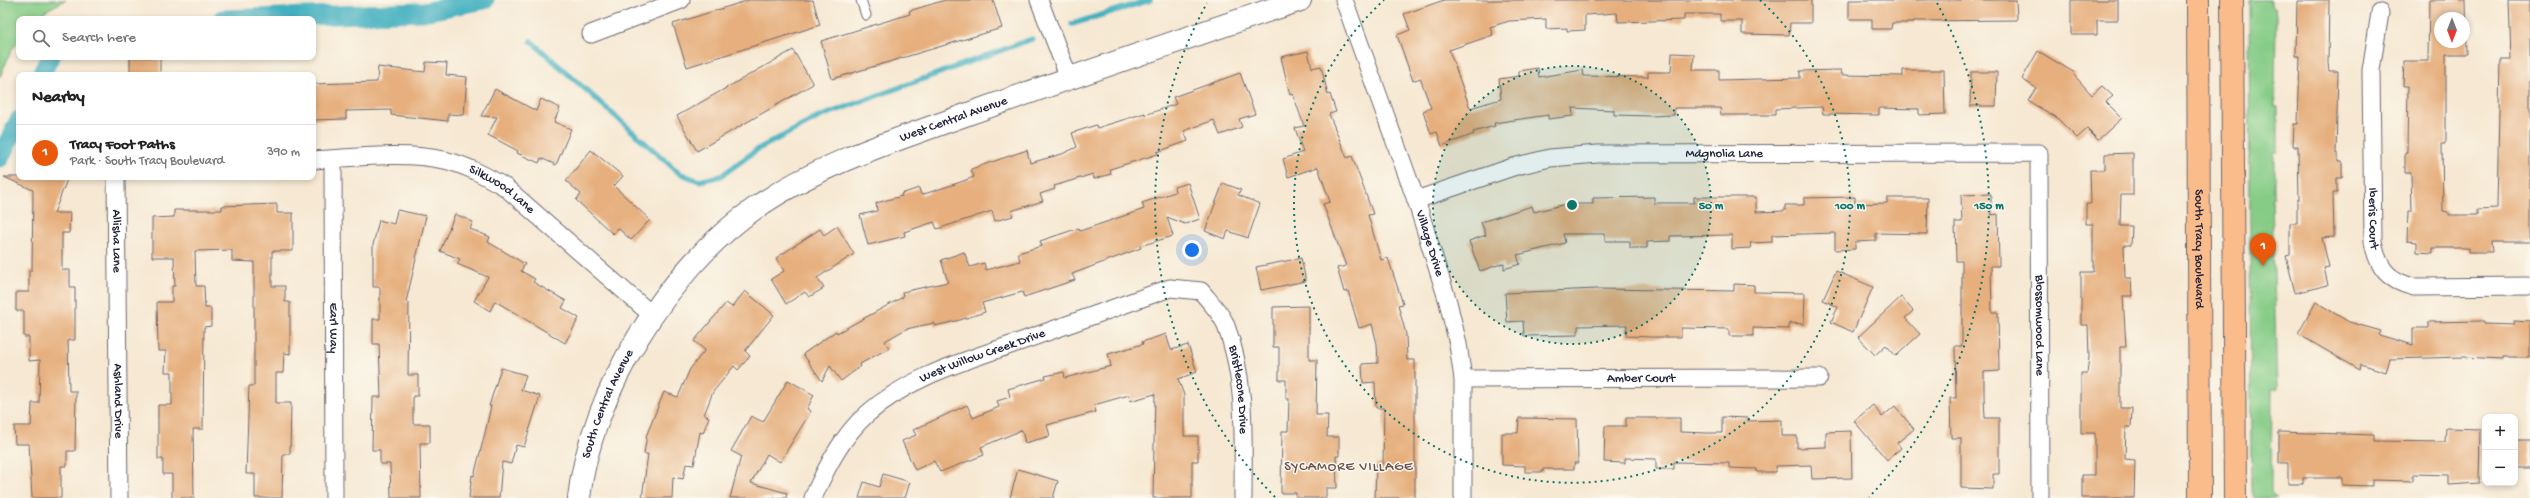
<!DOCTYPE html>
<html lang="en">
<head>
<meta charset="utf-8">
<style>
  :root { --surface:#fff; --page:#f6f6f6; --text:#222; --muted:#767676; --line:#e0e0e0; --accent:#ea580c }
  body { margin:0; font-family:"Gochi Hand",sans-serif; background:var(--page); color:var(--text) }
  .controls { position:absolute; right:12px; bottom:12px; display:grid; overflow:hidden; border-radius:8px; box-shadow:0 2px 6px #0003 }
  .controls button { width:36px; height:36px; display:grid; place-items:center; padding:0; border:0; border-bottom:1px solid var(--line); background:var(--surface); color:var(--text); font:20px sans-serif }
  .compass { position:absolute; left:2434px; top:12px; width:36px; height:36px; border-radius:50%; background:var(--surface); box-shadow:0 2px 6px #0003; rotate:180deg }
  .you { position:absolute; left:1192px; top:250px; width:14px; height:14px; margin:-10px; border:3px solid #fff; border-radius:50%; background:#1a73e8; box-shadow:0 0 0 6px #1a73e833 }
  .badge { display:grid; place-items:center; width:26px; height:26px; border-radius:50%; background:var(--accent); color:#fff; font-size:13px; font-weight:700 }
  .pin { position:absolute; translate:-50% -33px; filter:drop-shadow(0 1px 2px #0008) }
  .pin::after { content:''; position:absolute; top:21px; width:14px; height:12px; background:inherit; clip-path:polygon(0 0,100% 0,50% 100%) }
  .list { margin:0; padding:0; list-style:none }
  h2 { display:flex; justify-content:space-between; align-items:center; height:52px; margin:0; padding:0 16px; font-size:17px }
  h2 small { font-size:13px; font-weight:400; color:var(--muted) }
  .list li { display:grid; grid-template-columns:26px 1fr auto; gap:12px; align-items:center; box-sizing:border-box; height:56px; padding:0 16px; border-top:1px solid var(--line) }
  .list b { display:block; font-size:15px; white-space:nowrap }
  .list p { margin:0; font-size:13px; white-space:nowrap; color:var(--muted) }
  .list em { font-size:13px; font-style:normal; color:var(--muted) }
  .icon { flex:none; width:22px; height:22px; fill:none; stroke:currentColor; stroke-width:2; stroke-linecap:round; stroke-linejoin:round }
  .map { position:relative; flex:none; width:2530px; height:498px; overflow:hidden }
  .search { position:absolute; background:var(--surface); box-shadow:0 2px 6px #0003; left:16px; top:16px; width:300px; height:44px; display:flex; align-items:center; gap:10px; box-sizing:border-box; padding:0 14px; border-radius:8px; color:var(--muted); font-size:15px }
  .panel { position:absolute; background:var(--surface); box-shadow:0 2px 6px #0003; left:16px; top:72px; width:300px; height:108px; border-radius:8px }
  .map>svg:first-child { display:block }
  .green { fill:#86cc87; stroke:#547761 }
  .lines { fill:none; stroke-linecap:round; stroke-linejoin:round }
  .stream { stroke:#43b0c0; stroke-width:5.5 }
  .canal { stroke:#43b0c0; stroke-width:19 }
  .building { fill:#e6af7d; fill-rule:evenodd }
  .service-casing { stroke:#6c6770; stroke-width:11 }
  .minor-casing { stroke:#6c6770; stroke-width:19 }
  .tertiary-casing { stroke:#6c6770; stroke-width:24 }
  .primary-casing { stroke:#6c6770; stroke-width:24 }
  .service { stroke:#fff; stroke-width:9 }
  .minor { stroke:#fff; stroke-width:17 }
  .tertiary { stroke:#fff; stroke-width:22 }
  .primary { stroke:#fabc8b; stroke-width:22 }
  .ring { fill:none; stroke:#0f766e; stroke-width:2; stroke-dasharray:2 4 }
  .labels { text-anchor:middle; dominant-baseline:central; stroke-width:3; stroke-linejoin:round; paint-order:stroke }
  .street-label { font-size:13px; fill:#22223b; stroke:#fbf7ec }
  .neighbourhood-label { font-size:14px; letter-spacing:1px; fill:#675352; stroke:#fbf7ec }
  .centre { fill:#0f766e; stroke:#fbf7ec; stroke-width:2 }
  .ring-label { font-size:12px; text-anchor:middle; font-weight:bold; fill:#0f766e; stroke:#fbf7ec; stroke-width:3; stroke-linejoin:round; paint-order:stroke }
</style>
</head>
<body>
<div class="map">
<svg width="2530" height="498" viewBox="0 0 2530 498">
  <rect width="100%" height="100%" fill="#fbf7ec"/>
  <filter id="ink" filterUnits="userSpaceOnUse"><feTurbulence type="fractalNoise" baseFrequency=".025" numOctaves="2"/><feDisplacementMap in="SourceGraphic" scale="8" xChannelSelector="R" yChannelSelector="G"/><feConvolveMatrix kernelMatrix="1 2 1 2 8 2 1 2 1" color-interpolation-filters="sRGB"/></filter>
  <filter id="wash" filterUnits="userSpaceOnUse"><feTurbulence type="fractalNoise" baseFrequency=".012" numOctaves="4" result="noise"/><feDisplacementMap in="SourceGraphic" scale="16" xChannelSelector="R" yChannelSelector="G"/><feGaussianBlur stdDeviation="0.9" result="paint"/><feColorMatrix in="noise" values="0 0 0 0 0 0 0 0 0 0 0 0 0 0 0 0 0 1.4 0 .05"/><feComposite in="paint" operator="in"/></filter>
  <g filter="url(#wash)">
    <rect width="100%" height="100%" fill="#f6e8d2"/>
    <path class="green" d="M0,0H66L45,11L38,19H19V42L12,49L0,77Z
      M2249,0H2271V6L2275,9L2276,15L2275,107H2278V152H2274V197L2272,198L2277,389H2272L2271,492L2277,498H2254L2251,488Z"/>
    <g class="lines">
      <path class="stream" d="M1072,24L1150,0
        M531,41L679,173L699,181L721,176L758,149L819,117L1032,39"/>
      <path class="canal" d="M222,19L423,12L485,0
        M41,75L50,57
        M0,158L19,120"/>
    </g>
    <g id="blocks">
      <path class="building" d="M749,0H813L820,25L687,67L673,24Z
        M945,0H993L1002,28L832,79L821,41L910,14L909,11Z
        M1444,0H1811V23H1790L1789,35L1742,34V21H1720V14H1684V20L1618,22L1617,13L1585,15V30L1567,31V28L1546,29V19L1509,21L1490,27L1493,35L1449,50L1470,108L1501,99L1499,79L1519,76V71L1538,68L1539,77L1583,70L1584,76L1648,77V72H1671L1672,53L1694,54L1693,70H1719V80L1800,78V71L1841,70L1842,75L1903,76V70H1944L1945,114L1919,115V109L1879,108V115L1823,114L1822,107L1775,109V115H1721L1720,108H1674V115L1651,116L1614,115V110L1572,108L1573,116L1548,119V115L1494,123L1495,126L1473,132L1474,134L1442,146L1437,132L1431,134L1423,111L1431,108L1420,78L1413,81L1397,35L1410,30L1404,14Z
        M1849,0H2016L2017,20L1914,21V23H1892L1891,29H1872V19H1849Z
        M2071,0H2118V20H2097V35H2071Z
        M2297,0H2329L2328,63L2329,71H2338L2336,154L2338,153V162H2342V178H2337V193H2333L2334,237L2322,238L2329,267L2324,268L2328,285L2295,293L2286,256L2290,255V223H2297V200H2299L2298,146H2293L2294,124H2298L2300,56H2296Z
        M2429,0H2466L2467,54H2446V144H2442L2443,211L2448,212V215H2478V209L2497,208L2500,60H2511L2509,0H2530V242H2491L2492,252H2469V248H2433V253L2417,252V242L2407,241L2408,211H2412L2411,173H2405V153H2407L2408,86H2403L2404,61H2428ZM2440,18H2464V42H2440Z
        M793,50L813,84L697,151L677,116Z
        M1308,51L1312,68L1321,66L1328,95L1330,94L1336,112L1329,114L1347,158L1352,156L1373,214L1368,215L1381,260L1388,258L1403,304L1398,305L1406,334L1407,360H1415V498H1375L1376,464H1383L1384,408H1376L1375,382L1363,383L1362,364L1378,363L1377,344L1372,324L1359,328L1348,291L1344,292L1337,268L1346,266L1323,204L1330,202L1318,167L1288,177L1283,159L1303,152L1295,128L1304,126L1293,94L1290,95L1281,57Z
        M2038,51L2075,73L2074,75L2092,95L2102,86L2113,96L2106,102L2122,118L2098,140L2087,129L2077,138L2056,117L2028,101L2036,88L2022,79Z
        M130,57H160V75H130Z
        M426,62L447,63L446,75L467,77L464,115L448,114V121L391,115V110L346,111V119L313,120V84L377,82L378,67L425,72Z
        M1971,72H1997L1996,106H1970Z
        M1240,73L1255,114L1239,119L1242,127L1220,135L1214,120L1184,131L1188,141L1157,152L1158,154L1110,169L1111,174L1094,179L1093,174L1054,186L1055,189L1040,194L1043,201L1011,211L1013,216L995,221L992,211L937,229L934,222L904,232L905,236L868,245L860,215L877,211L876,203L902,196L901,194L919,188L921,195L958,183L974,177L971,169L1027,150L1030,163L1062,154L1077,147L1072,133L1096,125L1097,128L1145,113V115L1176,104L1173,97Z
        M495,89L536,111L541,99L560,108L554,122L571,129L556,165L541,158L539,163L517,153L518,151L488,135L497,117L481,116Z
        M591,150L623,176L614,186L650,220L631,240L618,228L613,234L576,200L581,194L566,181Z
        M2133,153V195H2121L2120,226H2132L2131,245H2124L2125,278H2131L2132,296H2123L2126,347H2120V408H2132L2131,427H2126L2125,459L2135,460L2134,498H2082V475H2095V433H2081V373H2087L2089,357L2088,325H2081V272H2093V224H2086V204H2091L2090,170H2105V154Z
        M4,177H68L54,213H70L69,233H62V270H70V287H75V340H68L69,391H76L75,451H67V466H61V498H32L29,444H15L14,426H31L32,403H39L40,360L29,361V337H24V311H16V292H29V270H32L33,190Z
        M1188,183L1200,219L1185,224L1167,217L1173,236L1140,246L1141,248L1072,274L1075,280L1024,297L1022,292L982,303L985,312L960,320L935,326L934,323L906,329L885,341L889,348L860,364L861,366L841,381L830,366L822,381L803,354L836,331L837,333L903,297L902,292L948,282L941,260L964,252L970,267L984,263L986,270L1020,261L1018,253L1042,246L1040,241L1079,228L1080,231L1144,209L1142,203L1175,192L1174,187Z
        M1223,183L1241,190L1238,195L1260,204L1248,238L1228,231L1225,239L1205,231Z
        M1991,194V215L1998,214L1999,266H1991L1992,312H1998L1999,371L1984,372V397L1985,418H1999V474H1993V489L1961,488V438H1951L1950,398H1956L1955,346H1962V261H1956L1955,222H1962L1961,195Z
        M1654,197V203H1694V197H1756V212L1785,211V205H1804V198L1855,197V204L1887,203V198H1928L1927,234L1876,233V241L1855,242V249L1835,250V233L1772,235V242L1750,243L1751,248L1732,249V235L1670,236V241L1647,242V248H1630V241H1605V234H1563L1565,243L1517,255L1520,264L1504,269V263L1480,271L1469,241L1486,235L1481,222L1532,206L1534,212L1566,204H1593V198Z
        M277,204V213H293V251H272V286H285V302H290V354L284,353L283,373H276V403H291L290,454H283L282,498H255V474H246L249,386H254V262L232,261V250L195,251L196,286H204L205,308H211V326L204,327L203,429H193L194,498H172V474H163V459H158V405H172V372H165L166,351H158L157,302H172V286H175L174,257H152V218L174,217V210H222V206Z
        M397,210L426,216L406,302L409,303L408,375H418V396H413V424H430V443H420L421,498H391L390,464H380V450H372L373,397H381L379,344H373V319H380V287H373V245L379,220L394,224Z
        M455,214L473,222L470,229L490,237L488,242L525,264L521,271L535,279L533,282L566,301L562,308L579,318L565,343L495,301L490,311L474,301L488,277L457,264L460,259L440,251Z
        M837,226L854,254L817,278L824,288L809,297L805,292L786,304L771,279L784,271L776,258L820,229L824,235Z
        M1301,258L1306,281L1261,290L1256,267Z
        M1836,271L1873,287L1853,332L1831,322L1838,307L1823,300Z
        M1734,284L1754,285V292L1805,293L1804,324L1789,323V329L1753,328V336H1729V329L1681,328V337H1651L1626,336L1627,325L1578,326V335L1524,336L1523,321L1507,322L1505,293L1597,289L1734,291Z
        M745,291L774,315L745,351L750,356L738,370L734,366L713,392L704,415L709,417L703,433L700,432L694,465L686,464L683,479L673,477L672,498H642L648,454H644L647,434L664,392L678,397L690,369L705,350L694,341L726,303L732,307Z
        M1901,297L1913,311L1905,318L1920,334L1896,356L1886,345L1875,355L1858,337Z
        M2316,302L2349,322L2381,331L2379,335L2413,345V328H2429V322L2484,321V324L2514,325V321L2530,322V357H2502V359L2464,357L2390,359L2386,372L2361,364L2360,370L2298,334Z
        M1309,306V360H1317L1316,415H1328L1327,437H1339V456H1336L1337,488H1326V498H1296V493H1281L1282,431H1288L1289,399H1286V380H1279V347H1273V307Z
        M1166,334L1171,350L1188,345L1197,372L1178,379L1184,395V436H1198V461H1192V498H1153L1155,394L1130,401L1129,395L1094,405L1096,412L1047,425L1050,436L1025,443L1022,430L981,447L984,455L940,472L934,461L915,470L902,441L916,435L913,430L967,405L973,418L999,407L997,401L1010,397L1008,389L1046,378L1045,376L1064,372L1065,378L1111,366L1108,354L1143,344L1142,342Z
        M501,368L526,375L521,390L540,396L524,447L516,445L511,464L502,462L499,498H469L472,475L474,476L485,433L491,406H489Z
        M788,380L814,395L807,409L811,411L780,462L767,454L751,483L787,493L786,498H730L741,456L731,451L751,416L763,422Z
        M1873,405L1882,417L1895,406L1914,429L1897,443L1901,448L1887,460L1854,421Z
        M1722,417L1748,418V421L1782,420V436H1797V448L1826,447V432L1851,431L1852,478L1812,479L1811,465L1776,466V472H1757V469L1729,468V463L1674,462V469H1656V459L1625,458V463L1604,462L1605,426H1626V418H1680V432L1707,433H1722Z
        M1519,418L1577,419L1578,463H1574V469H1543V472H1525V466L1502,465V433H1518Z
        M2446,428L2480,429L2479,483L2449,485V475L2413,474V481L2372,480V486L2342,485V478H2303V484H2288V463H2279V432L2374,435V441L2445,442Z
        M2515,440H2530V468H2515Z
        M1018,469L1058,481L1053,498H1010Z
        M883,474L910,482L905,498H859L864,482L879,487Z"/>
    </g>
  </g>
  <g filter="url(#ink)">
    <use href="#blocks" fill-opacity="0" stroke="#6c6770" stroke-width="1"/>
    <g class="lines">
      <defs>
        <path id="service" d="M861,0L866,15"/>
        <g id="minor">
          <path d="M1039,0L1069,78"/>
          <path id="s1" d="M1344,0L1416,200L1448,302L1458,344L1463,379V498"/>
          <path id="s2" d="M2380,13L2371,70L2373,242C2378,268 2388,281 2414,287L2530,286"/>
          <path d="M591,34L681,0"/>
          <path id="s3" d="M333,159L334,498"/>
          <path id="s4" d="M313,160C355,158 402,151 444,160C466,165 486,176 505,187L652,315"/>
          <path id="s5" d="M116,177L119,498"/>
          <path id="s6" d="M1416,200L1513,167L1550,158L1598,154L2039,153L2040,498"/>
          <path id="s7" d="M1463,379L1819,378"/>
          <path id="s8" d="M813,498C826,468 842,436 867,414C910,376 965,361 1019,342C1069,324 1120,306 1170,288L1201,291C1209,301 1220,312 1225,323C1247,379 1243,439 1243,498"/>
        </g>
        <g id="tertiary">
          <path id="s9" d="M579,498C590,394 668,269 754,209C818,164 894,141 968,114C1078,75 1189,37 1300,0"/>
        </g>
        <g id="primary">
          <path id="s10" d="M2198,0L2200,498"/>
          <path d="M2232,0L2235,498"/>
        </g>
      </defs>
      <use href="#service" class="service-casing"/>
      <use href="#minor" class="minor-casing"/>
      <use href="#tertiary" class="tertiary-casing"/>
      <use href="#primary" class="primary-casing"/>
      <use href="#service" class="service"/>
      <use href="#minor" class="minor"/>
      <use href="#tertiary" class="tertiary"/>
      <use href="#primary" class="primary"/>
    </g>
  </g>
  <circle cx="1572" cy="205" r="139" fill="#0f766e" fill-opacity=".12"/>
  <g class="ring">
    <circle cx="1572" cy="205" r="139"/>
    <path d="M1760 0A278 278 0 1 1 1384 0"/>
    <path d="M1275 497A417 417 0 0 1 1207 3M1937 3A417 417 0 0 1 1869 497"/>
  </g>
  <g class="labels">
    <g class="street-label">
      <text stroke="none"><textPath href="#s9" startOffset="566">West Central Avenue</textPath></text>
      <text stroke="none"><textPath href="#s6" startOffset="315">Magnolia Lane</textPath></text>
      <text stroke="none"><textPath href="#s4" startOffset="197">Silkwood Lane</textPath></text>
      <text stroke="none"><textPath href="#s2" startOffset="206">Iberis Court</textPath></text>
      <text stroke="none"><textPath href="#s5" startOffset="64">Allisha Lane</textPath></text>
      <text stroke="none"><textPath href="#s1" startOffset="258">Village Drive</textPath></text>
      <text stroke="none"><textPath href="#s10" startOffset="249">South Tracy Boulevard</textPath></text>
      <text stroke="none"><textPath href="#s6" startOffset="802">Blossomwood Lane</textPath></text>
      <text stroke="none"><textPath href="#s3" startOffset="169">Earl Way</textPath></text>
      <text stroke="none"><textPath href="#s8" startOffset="231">West Willow Creek Drive</textPath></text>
      <text stroke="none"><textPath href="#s7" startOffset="178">Amber Court</textPath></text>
      <text stroke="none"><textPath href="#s8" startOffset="570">Bristlecone Drive</textPath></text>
      <text stroke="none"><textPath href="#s5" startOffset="224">Ashland Drive</textPath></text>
      <text stroke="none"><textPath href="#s9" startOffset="99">South Central Avenue</textPath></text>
    </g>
    <g class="neighbourhood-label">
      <text x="1349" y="467">SYCAMORE VILLAGE</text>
    </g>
  </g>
  <circle cx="1572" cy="205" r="6" class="centre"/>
  <g class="ring-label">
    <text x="1711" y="209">50 m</text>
    <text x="1850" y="209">100 m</text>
    <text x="1989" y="209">150 m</text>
  </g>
</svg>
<div class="controls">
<button>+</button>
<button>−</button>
</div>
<svg class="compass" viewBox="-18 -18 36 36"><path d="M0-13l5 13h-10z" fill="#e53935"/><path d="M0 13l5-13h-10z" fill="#767676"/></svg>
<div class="you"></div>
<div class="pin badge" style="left:2263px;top:266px">1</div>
<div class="search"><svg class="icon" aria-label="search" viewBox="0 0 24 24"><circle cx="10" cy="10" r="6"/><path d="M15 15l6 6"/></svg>Search here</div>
<section class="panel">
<h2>Nearby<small></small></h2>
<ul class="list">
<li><span class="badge">1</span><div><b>Tracy Foot Paths</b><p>Park · South Tracy Boulevard</p></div><em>390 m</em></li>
</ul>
</section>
</div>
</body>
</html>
